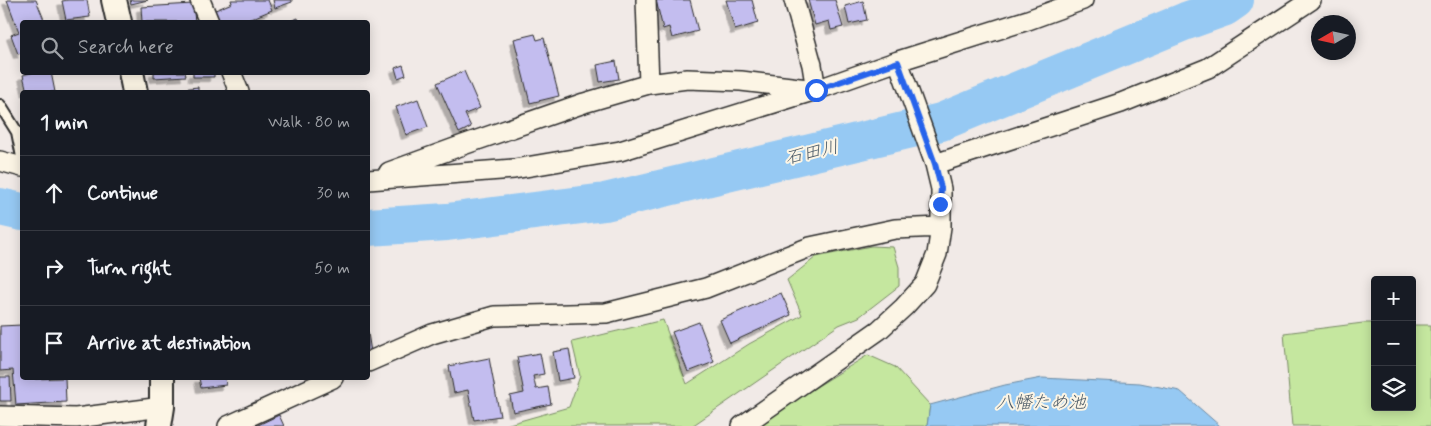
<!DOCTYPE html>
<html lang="en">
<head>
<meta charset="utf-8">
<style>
  :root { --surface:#171b24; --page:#242831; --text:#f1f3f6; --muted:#9ea1a6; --line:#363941 }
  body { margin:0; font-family:Mynerve,"Klee One",sans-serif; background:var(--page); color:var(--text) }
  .controls { position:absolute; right:15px; bottom:15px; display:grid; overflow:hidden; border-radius:5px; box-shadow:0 2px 12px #0003 }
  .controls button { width:45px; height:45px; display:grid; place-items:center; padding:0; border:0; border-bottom:1px solid var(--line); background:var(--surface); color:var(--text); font:25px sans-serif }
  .compass { position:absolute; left:1311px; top:15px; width:45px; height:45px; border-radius:50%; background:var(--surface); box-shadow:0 2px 12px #0003; rotate:261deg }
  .stop { position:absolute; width:15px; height:15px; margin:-11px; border:4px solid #2563eb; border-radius:50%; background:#fff }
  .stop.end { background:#2563eb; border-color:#fff; box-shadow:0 1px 5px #0008 }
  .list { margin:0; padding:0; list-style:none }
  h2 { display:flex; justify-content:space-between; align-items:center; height:65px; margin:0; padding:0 20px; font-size:21px }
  h2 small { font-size:16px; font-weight:400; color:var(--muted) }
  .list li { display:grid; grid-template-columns:32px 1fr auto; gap:15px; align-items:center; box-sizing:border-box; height:75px; padding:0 20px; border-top:1px solid var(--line) }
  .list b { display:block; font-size:19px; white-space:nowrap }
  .list em { font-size:16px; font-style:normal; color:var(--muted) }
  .icon { flex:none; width:28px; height:28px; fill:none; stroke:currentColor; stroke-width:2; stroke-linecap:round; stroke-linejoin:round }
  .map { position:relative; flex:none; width:1431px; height:426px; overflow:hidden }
  .search { position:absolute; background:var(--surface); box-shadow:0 2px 12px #0003; left:20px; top:20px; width:350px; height:55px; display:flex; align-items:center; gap:12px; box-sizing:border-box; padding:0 18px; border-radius:5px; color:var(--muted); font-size:19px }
  .panel { position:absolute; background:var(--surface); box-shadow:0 2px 12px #0003; left:20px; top:90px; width:350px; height:290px; border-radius:5px }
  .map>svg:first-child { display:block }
  .green { fill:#c5e79f; stroke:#788965 }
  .water { fill:#96c9f3; stroke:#6b8aa3 }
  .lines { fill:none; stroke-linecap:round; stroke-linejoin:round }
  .river { stroke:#96c9f3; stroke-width:38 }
  .building { fill:#c3bdef; stroke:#2b2b2b; filter:url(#shadow) }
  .service-casing { stroke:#2b2b2b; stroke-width:14 }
  .minor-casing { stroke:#2b2b2b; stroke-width:22 }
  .tertiary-casing { stroke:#2b2b2b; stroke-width:28 }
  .service { stroke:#fcf5e5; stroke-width:10 }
  .minor { stroke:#fcf5e5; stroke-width:19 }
  .tertiary { stroke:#fcf5e5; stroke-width:24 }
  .route { stroke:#2563eb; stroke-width:6 }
  .labels { text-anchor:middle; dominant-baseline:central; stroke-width:4; stroke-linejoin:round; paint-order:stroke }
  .water-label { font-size:18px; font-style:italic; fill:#4b5a67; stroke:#fcf5e5 }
</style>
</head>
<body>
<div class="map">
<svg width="1431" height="426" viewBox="0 0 1431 426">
  <defs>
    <filter id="shadow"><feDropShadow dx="-4.5" dy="4.5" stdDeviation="0" flood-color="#0004"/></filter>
  </defs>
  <rect width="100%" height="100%" fill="#f1eae7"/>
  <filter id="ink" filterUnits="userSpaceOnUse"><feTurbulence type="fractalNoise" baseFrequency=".02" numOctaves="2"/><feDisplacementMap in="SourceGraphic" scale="10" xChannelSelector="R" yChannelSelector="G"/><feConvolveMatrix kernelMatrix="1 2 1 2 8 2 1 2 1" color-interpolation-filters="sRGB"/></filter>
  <g filter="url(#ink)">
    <path class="green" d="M871,246L893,247L899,267V286L859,317L839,325L692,426H502L569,407L580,376L572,342L663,320L687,384L749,344L802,315L787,280L816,257Z
      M1363,323H1375V407H1412V325H1431V426H1292L1284,333Z
      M868,355L895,367L930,405L927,426H759L808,392Z"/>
    <path class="water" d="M1042,378L1140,383L1180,391L1220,426H927L930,405L1005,385Z"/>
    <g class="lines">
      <path class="river" d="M0,207L22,212
        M368,227L447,222L605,202L941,122L1186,21L1225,7L1235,0"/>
    </g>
    <path class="building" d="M7,0H36L45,22H22V54V53L18,54L11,35L19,32Z
      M68,0H87L90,17L66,20L62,1Z
      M130,0H148L131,4Z
      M231,0H268L272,10L243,22H219L213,11L232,3Z
      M273,0H292V2L275,8Z
      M656,0H690L698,31L672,38L669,27L663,29Z
      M726,0H752L758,23L735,30Z
      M808,0H835L843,27L831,30L829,21L815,25Z
      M863,1L867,20L849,24L845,6Z
      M193,4L195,22H142L141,7Z
      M298,18L299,22H288Z
      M535,34L537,40L544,38L559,96L530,103L514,39Z
      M616,61L619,79L600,82L597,65Z
      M403,65L406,75L398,78L395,68Z
      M464,71L480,108L465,114L471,127L459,133L437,83Z
      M35,72H51L55,92H27L23,75Z
      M154,72H185L186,76L154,78Z
      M193,72H214V77H193Z
      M198,87V92H173V90Z
      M418,99L428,127L406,135L396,107Z
      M781,293L791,315L730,343L720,320Z
      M699,322L714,362L688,372L672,332Z
      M22,325V378H35V379L65,378L66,402L16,405L13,370L0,371V326Z
      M368,333L371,352L368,353Z
      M569,349L574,378L558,381L553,352Z
      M540,353L544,374L533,376L536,389L548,387L551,404L513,412L510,396L524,393L517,357Z
      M489,358L500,416L474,420L468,390L454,393L449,366Z
      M0,377H10L11,401H0Z
      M199,378H225L226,385L201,388Z
      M279,415L284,426H256Z"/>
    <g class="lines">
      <defs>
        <path id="service" d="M0,105L17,132L22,157"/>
        <path id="minor" d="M200,0L209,22
          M646,0L649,84
          M231,72L239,92
          M0,161L22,167
          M935,164L1121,103L1208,68L1311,0
          M389,172L463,145L584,103L649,84L687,79L741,81L816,90L812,65L794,0
          M368,180L514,169L620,151L816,90L898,61L1028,20L1083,0
          M368,362L432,334L494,316L606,313L706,288L810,247L895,229L941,227
          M0,416L76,418L162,407
          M228,426L333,378
          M742,426L879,330L904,307L925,284L937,254L941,227V189L935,164L898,61"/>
        <path id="tertiary" d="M114,0L119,22
          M131,72L135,92
          M159,426L162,407V378"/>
      </defs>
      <use href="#service" class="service-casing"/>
      <use href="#minor" class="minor-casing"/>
      <use href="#tertiary" class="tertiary-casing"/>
      <use href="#service" class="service"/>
      <use href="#minor" class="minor"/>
      <use href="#tertiary" class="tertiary"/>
    </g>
  </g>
  <g class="lines" filter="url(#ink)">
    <path class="route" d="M816,90L898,62L935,164L941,188L940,204"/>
  </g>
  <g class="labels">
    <g class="water-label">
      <text transform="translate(812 153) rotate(-13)">石田川</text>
      <text x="1041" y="403">八幡ため池</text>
    </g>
  </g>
</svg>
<div class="controls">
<button>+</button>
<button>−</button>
<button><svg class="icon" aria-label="layers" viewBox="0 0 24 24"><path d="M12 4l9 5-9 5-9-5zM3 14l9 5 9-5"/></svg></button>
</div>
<svg class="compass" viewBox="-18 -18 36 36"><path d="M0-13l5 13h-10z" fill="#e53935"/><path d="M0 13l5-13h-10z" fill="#9ea1a6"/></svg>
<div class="stop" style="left:816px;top:90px"></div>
<div class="stop end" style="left:940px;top:204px"></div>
<div class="search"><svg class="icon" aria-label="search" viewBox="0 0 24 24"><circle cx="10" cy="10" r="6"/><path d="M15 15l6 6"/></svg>Search here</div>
<section class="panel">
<h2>1 min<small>Walk · 80 m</small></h2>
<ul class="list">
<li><svg class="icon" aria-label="ahead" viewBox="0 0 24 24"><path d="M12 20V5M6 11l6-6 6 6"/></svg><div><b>Continue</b></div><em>30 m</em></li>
<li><svg class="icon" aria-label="right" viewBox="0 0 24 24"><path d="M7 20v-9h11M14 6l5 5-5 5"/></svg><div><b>Turn right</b></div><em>50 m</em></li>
<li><svg class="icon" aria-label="arrive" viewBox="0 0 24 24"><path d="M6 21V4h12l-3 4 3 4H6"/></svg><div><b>Arrive at destination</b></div></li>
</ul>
</section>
</div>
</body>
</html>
